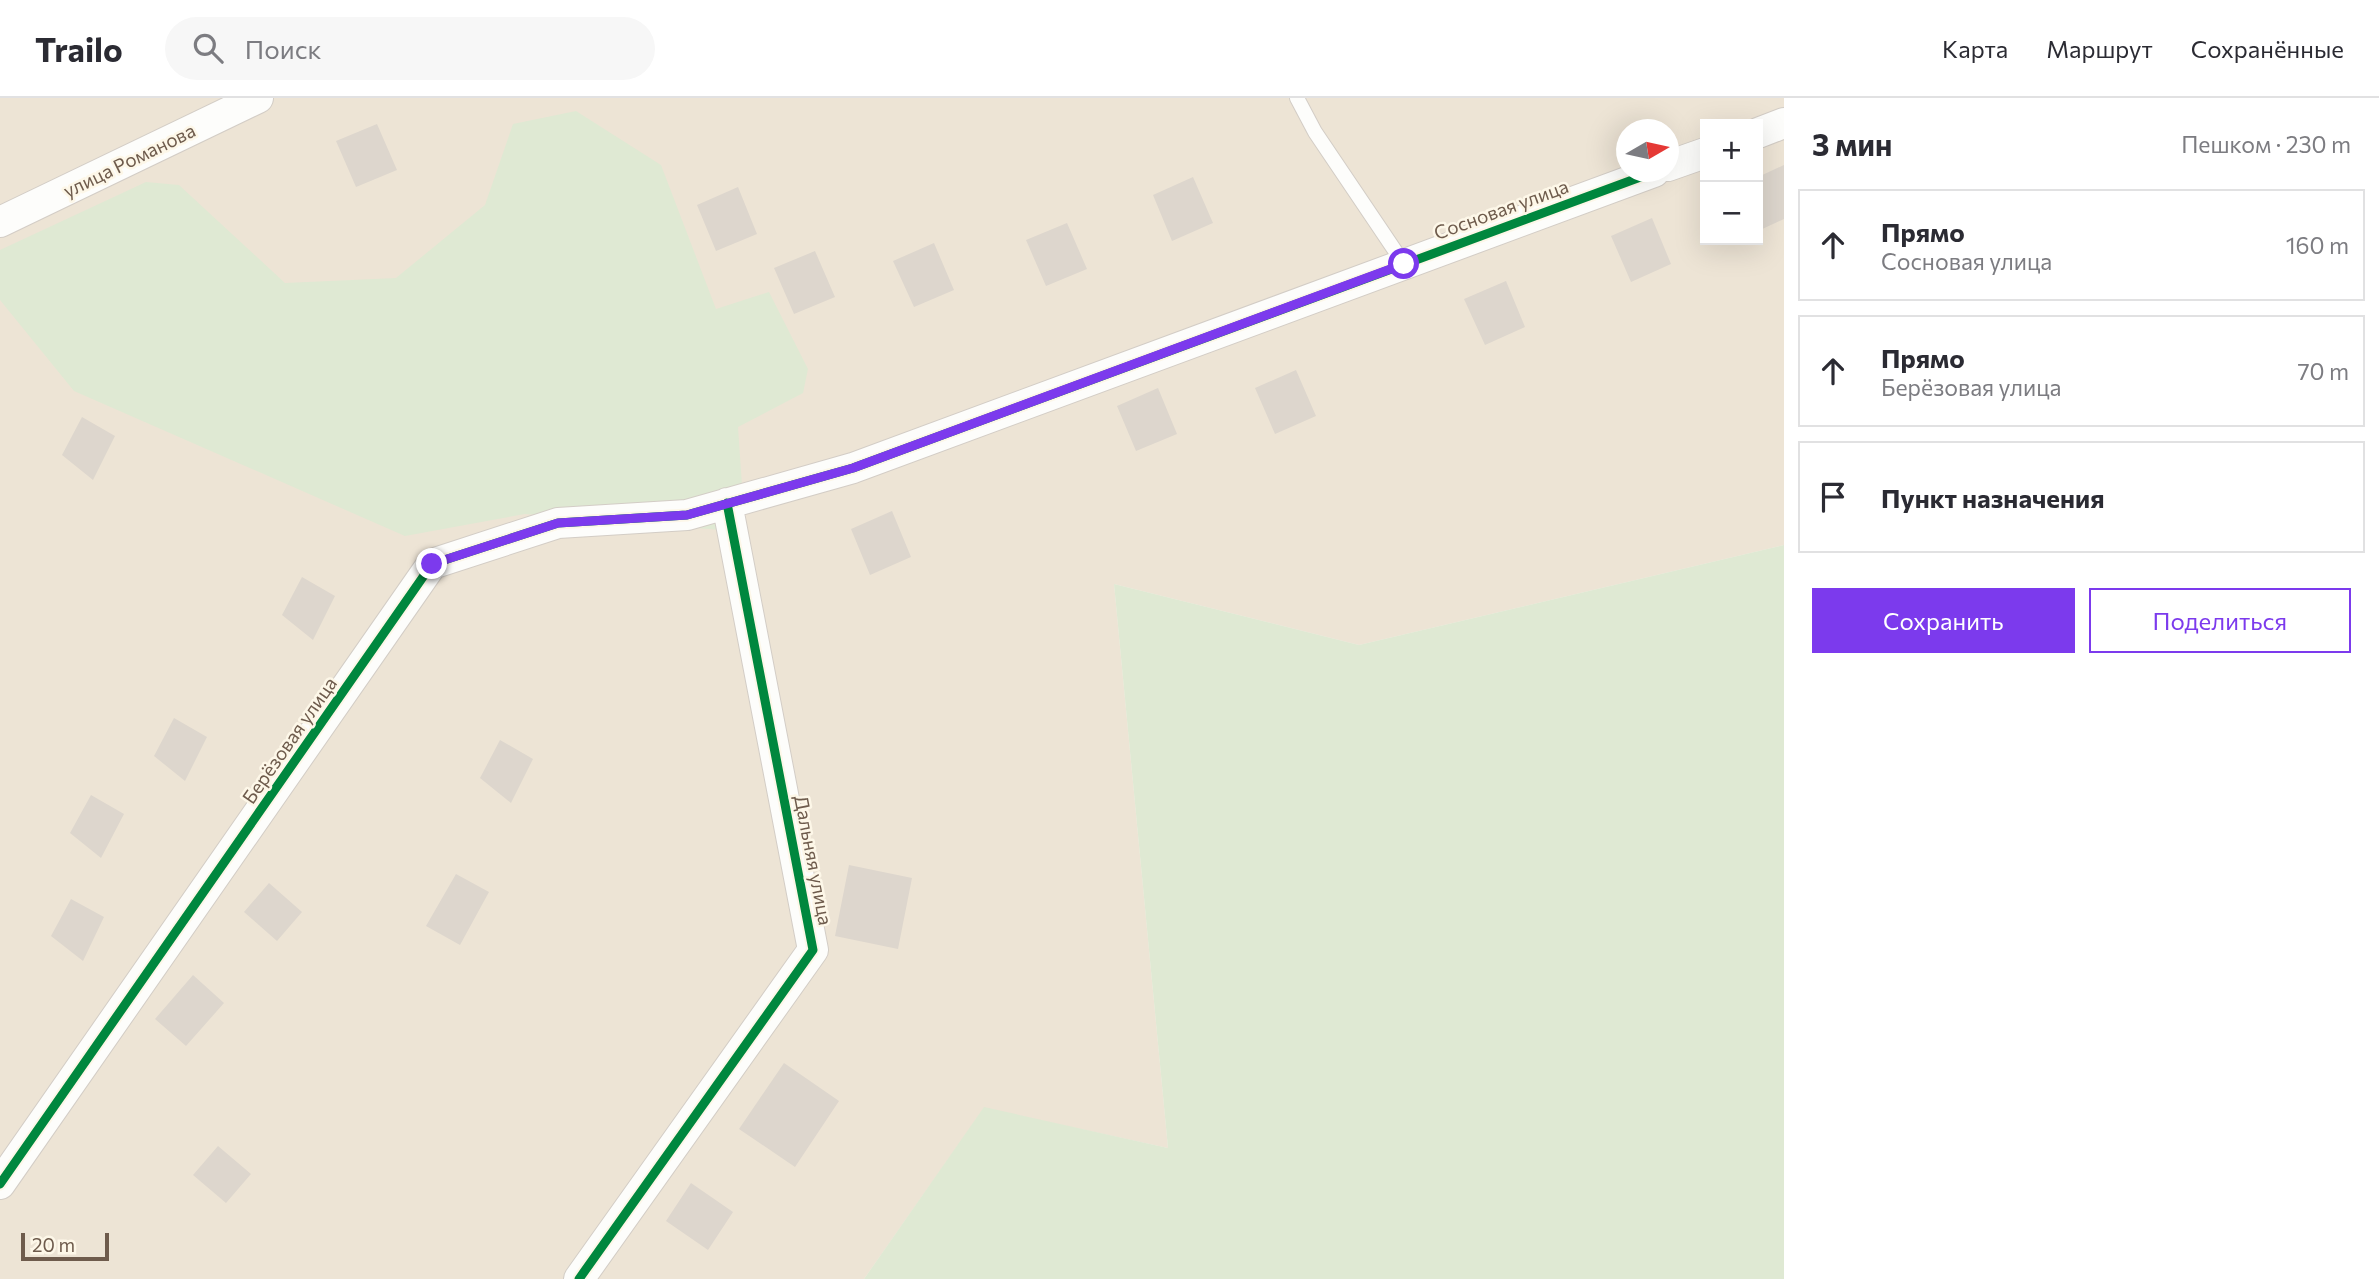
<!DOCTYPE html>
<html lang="ru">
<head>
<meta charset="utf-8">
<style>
  :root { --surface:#fff; --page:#f7f7f7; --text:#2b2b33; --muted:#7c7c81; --line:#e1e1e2; --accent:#7c3aed }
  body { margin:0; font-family:Commissioner,sans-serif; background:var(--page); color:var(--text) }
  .controls { position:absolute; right:21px; top:21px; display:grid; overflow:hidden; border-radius:0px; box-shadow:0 7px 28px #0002 }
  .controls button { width:63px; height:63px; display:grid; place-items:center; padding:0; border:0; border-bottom:2px solid var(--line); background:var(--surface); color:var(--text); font:35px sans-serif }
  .compass { position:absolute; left:1616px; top:21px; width:63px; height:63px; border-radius:50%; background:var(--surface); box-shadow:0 7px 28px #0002; rotate:81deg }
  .scale { position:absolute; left:21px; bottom:18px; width:88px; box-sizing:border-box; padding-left:7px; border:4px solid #6e5b4c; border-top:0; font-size:19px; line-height:24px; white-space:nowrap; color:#6e5b4c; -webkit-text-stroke:5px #fdf7e8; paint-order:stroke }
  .stop { position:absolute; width:21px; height:21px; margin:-16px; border:5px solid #7c3aed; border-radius:50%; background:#fff }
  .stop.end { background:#7c3aed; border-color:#fff; box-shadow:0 2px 7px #0008 }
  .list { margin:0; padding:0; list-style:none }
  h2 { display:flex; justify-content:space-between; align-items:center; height:91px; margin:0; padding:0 28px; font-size:30px }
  h2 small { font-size:23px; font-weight:400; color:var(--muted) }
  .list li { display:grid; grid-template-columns:46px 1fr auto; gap:21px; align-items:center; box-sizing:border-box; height:112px; margin:0 14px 14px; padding:0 14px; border:2px solid var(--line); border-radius:0px }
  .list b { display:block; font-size:26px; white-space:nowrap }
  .list p { margin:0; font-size:23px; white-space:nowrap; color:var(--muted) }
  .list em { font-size:23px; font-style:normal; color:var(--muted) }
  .actions { display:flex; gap:14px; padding:21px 28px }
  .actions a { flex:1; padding:16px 0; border:2px solid var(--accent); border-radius:0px; text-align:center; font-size:24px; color:var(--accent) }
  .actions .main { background:var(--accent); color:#fff }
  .icon { flex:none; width:38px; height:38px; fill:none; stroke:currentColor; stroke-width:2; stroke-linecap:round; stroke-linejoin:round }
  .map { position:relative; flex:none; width:1784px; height:1181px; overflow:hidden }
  header { display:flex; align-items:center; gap:42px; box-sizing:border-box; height:98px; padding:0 35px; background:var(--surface); border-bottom:2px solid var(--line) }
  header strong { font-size:33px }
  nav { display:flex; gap:38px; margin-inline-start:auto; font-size:24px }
  .search { width:490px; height:63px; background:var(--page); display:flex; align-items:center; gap:18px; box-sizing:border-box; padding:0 24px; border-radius:38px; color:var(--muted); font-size:26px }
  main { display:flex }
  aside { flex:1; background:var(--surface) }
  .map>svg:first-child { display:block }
  .residential { fill:#ede4d5; fill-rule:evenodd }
  .green { fill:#dfe9d3 }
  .building { fill:#ddd6cd }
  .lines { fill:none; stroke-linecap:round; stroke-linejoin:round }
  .lane-casing { stroke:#d3cdc6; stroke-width:16 }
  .street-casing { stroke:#d3cdc6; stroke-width:32 }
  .lane { stroke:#fdfdfb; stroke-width:14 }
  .street { stroke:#fdfdfb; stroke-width:30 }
  .cycleway-casing { stroke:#fdf7e8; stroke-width:13 }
  .cycleway { stroke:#00873e; stroke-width:9 }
  .route { stroke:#7c3aed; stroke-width:9 }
  .labels { text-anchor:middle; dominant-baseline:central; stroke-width:5; stroke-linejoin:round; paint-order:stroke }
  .street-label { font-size:19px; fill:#6e5b4c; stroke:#fdf7e8 }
</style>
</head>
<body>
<header>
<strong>Trailo</strong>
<div class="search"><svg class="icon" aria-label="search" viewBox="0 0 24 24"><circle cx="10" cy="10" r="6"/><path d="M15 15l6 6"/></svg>Поиск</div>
<nav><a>Карта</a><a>Маршрут</a><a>Сохранённые</a></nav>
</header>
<main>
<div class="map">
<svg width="1784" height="1181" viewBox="0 0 1784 1181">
  <rect width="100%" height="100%" fill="#f4f0e7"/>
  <path class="residential" d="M0,0H1784V447L1359,547L1114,486L1168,1050L984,1010L864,1181H0ZM1705,26H1758V142H1705ZM1626,32H1668V74H1626Z"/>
  <path class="green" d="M576,13L661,67L716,211L769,194L808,271L803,295L738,329L743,402L721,432L525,416L405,438L74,293L0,202V152L146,84L179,87L285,185L396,180L485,107L513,26Z
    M1784,447V1181H864L984,1009L1168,1050L1114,486L1359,547Z"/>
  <path class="building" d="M377,26L397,72L356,89L336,43Z
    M1784,67V121L1758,133V79Z
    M1193,79L1213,125L1172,143L1153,97Z
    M738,89L757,136L716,153L697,107Z
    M1652,120L1671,166L1631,184L1611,138Z
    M1067,125L1087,171L1046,188L1026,142Z
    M934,145L954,192L914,209L893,163Z
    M815,153L835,199L794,216L774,170Z
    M1506,183L1525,229L1485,247L1464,201Z
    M1296,272L1316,318L1275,336L1255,290Z
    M1158,290L1177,336L1136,353L1117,308Z
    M82,319L115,338L93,382L62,357Z
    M892,413L911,459L870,477L851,431Z
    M302,479L335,498L313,542L282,517Z
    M174,620L207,639L185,683L154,658Z
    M500,642L533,661L511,705L480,680Z
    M91,697L124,716L101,760L70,735Z
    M849,767L912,780L898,851L835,838Z
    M456,776L489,794L460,847L426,828Z
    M269,785L302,814L277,843L244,814Z
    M71,801L104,819L83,863L51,838Z
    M193,877L224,905L186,948L155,921Z
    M784,965L839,1003L795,1069L739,1031Z
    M218,1048L251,1076L226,1105L193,1077Z
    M691,1085L733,1114L708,1152L666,1123Z"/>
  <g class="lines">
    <defs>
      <path id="lane" d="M1297,0L1315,34L1404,166"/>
      <path id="street" d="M1758,35L1784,25
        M1668,68L1705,55
        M0,124L258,0
        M0,1086L432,466L558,425L687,417L853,370L1654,74
        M579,1181L813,852L727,405"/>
    </defs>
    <use href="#lane" class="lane-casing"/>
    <use href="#street" class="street-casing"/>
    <use href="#lane" class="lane"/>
    <use href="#street" class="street"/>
    <defs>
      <path id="cycleway" d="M0,1086L432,466L558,425L687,417L853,370L1654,74
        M579,1181L813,852L727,405"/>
    </defs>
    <use href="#cycleway" class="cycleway-casing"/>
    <use href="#cycleway" class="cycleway"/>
  </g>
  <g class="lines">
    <path class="route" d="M432,466L558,425L687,417L853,370L1404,166"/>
  </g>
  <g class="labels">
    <g class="street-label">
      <text transform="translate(129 62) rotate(-26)">улица Романова</text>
      <text transform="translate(1501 111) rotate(-20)">Сосновая улица</text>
      <text transform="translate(289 642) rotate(-55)">Берёзовая улица</text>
      <text transform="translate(814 762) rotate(79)">Дальняя улица</text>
    </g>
  </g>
</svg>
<div class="controls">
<button>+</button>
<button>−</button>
</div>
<svg class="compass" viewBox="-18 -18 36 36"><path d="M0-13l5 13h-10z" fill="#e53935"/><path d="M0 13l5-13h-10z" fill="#7c7c81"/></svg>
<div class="scale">20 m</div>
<div class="stop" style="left:1404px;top:166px"></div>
<div class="stop end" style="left:432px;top:466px"></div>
</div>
<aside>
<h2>3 мин<small>Пешком · 230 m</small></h2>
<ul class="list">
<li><svg class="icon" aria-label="ahead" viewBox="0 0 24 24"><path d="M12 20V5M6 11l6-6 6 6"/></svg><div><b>Прямо</b><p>Сосновая улица</p></div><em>160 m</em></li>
<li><svg class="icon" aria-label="ahead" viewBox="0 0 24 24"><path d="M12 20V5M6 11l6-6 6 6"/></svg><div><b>Прямо</b><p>Берёзовая улица</p></div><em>70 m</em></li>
<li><svg class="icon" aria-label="arrive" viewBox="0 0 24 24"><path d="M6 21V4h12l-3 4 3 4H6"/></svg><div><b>Пункт назначения</b></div></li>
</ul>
<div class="actions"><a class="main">Сохранить</a><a>Поделиться</a></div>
</aside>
</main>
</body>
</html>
